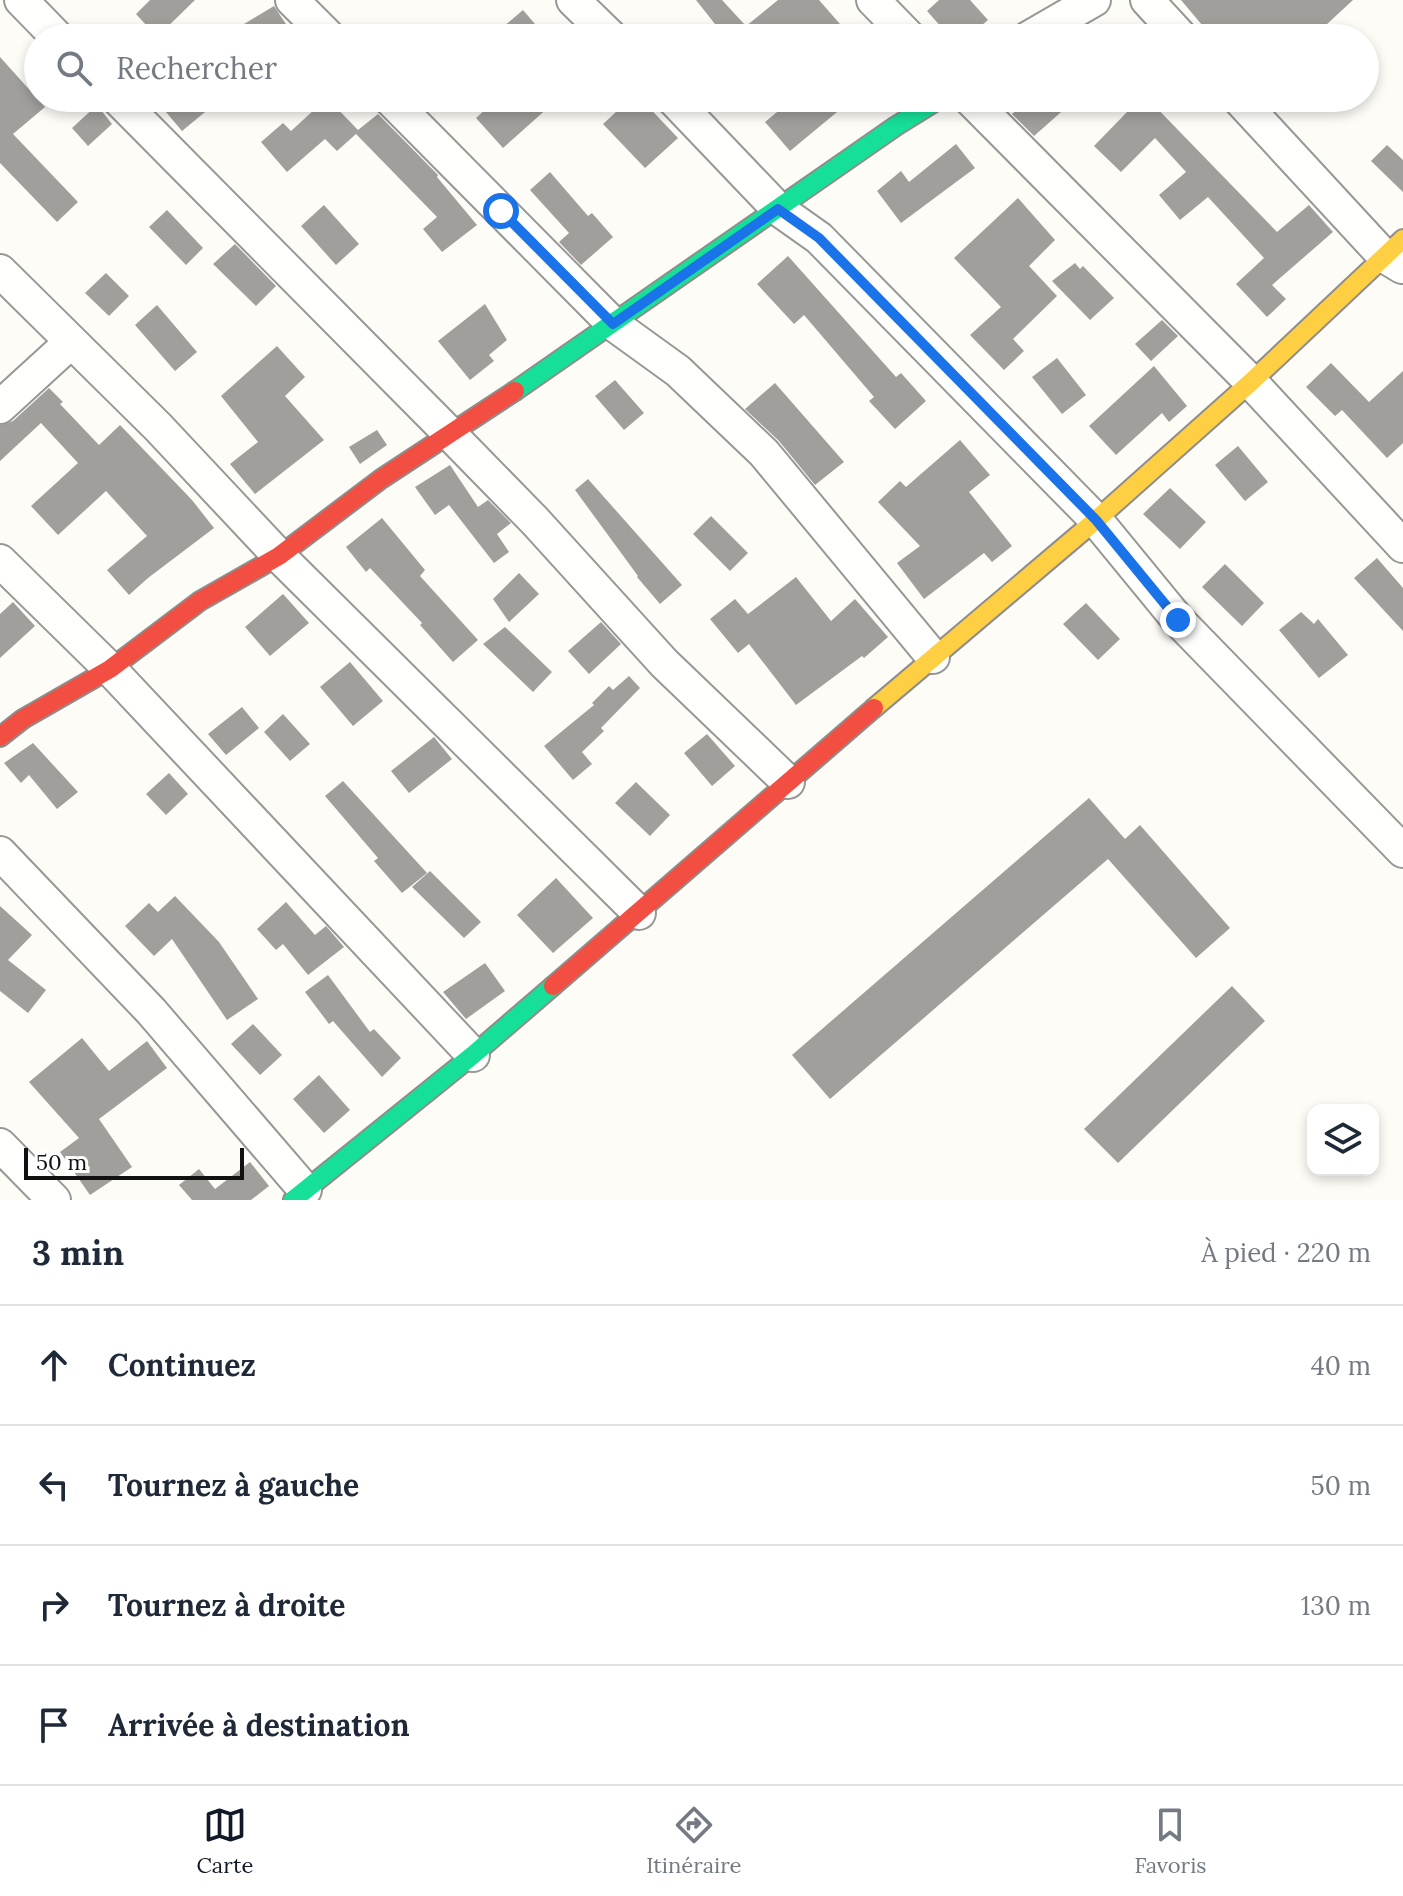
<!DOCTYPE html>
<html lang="fr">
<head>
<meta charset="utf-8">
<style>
  :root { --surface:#fff; --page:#f6f6f7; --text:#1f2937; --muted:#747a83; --line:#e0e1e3; --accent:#111827 }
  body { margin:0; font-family:Lora,serif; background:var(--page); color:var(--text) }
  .controls { position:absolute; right:24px; bottom:24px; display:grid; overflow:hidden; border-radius:16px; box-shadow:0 4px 12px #0003 }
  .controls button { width:72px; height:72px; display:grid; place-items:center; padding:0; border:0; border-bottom:2px solid var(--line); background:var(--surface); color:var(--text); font:40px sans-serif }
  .scale { position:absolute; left:24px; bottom:20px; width:220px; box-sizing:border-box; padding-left:8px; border:4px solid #111; border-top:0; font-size:22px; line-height:28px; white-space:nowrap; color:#111; -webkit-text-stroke:6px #fff; paint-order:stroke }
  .stop { position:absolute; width:24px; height:24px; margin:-18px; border:6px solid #1a73e8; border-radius:50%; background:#fff }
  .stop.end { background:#1a73e8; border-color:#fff; box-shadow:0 2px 8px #0008 }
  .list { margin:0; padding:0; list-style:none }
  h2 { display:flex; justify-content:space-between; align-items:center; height:104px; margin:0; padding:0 32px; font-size:34px }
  h2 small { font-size:26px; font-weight:400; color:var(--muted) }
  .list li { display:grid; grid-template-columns:52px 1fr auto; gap:24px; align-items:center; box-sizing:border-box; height:120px; padding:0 32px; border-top:2px solid var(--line) }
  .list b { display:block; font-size:30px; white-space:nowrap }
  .list em { font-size:26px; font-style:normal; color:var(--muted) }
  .icon { flex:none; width:44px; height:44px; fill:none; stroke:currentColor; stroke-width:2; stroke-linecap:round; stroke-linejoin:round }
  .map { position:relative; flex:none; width:1403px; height:1200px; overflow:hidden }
  .search { position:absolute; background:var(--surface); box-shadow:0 4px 12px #0003; left:24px; right:24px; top:24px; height:88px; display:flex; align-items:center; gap:20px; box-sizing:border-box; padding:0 28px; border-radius:44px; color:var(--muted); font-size:30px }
  .sheet { height:584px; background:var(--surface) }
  nav { display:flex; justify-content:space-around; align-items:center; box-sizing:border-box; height:112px; border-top:2px solid var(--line); background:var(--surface); font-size:22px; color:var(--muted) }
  nav a { display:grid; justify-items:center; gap:4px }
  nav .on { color:var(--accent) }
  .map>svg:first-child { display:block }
  .building { fill:#a19f9c }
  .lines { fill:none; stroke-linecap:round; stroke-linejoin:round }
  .street-casing { stroke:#979795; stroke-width:36 }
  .fast-casing { stroke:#8e8d8b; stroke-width:22 }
  .slow-casing { stroke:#8e8d8b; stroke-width:22 }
  .jam-casing { stroke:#8e8d8b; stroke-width:22 }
  .street { stroke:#fffffe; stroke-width:32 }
  .fast { stroke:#16e098; stroke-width:18 }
  .slow { stroke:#ffcf43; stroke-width:18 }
  .jam { stroke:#f24e42; stroke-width:18 }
  .route { stroke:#1a73e8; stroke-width:10 }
</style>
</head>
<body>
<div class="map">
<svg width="1403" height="1200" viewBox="0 0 1403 1200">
  <rect width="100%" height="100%" fill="#fdfcf7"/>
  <path class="building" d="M150,0H195L157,37L136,14Z
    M696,0H722L746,26L778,0H819L840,24L823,38H726Z
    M939,0H970L988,20L967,38H951L927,11Z
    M1181,0H1353L1312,38H1213Z
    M274,6L290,30L277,38H221Z
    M523,10L547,38H490Z
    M0,57L45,107L13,134L78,202L57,222L0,163Z
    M154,98H222L182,131Z
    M327,98L358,130L378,114L438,175L437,177L477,225L442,252L423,229L437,217L356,134L337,151L325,139L287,172L261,142L283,123L291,131Z
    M498,98H559L503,148L476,118Z
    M631,98H640L678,138L645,168L603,124Z
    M794,98H854L790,151L765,122Z
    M1030,98H1077L1034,136L1012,114Z
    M1116,98H1147L1277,232L1309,205L1333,232L1272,285L1286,299L1267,317L1236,284L1264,258L1208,197L1180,220L1159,195L1186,172L1155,138L1121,172L1094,146L1128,111Z
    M97,105L112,124L88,146L72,128Z
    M956,144L975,168L901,223L877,191L901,171L909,182Z
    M1387,145L1403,160V192L1371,161Z
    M550,172L588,216L592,213L613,237L581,265L559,242L569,233L530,190Z
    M1018,198L1055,240L1029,266L1057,296L1013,339L1024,351L1004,370L970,335L1001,307L954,258Z
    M324,205L359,244L336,265L301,226Z
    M167,210L203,248L186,265L149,227Z
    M235,244L276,286L256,306L213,264Z
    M788,256L896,377L901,373L926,401L895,429L869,401L874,397L804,315L794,324L757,284Z
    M1075,263L1080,269L1083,266L1114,298L1090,320L1052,281Z
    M106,273L129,296L109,316L85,293Z
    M485,304L507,340L489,355L494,361L470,380L438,341Z
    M157,305L197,352L175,371L135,325Z
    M1162,320L1178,336L1151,361L1135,344Z
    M277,346L305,377L285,396L324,440L255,494L230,464L258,442L221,396Z
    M1057,358L1086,395L1062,414L1032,377Z
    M1331,363L1369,402L1403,371V443L1387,458L1342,410L1335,416L1306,387Z
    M1154,366L1187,406L1169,422L1162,413L1116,455L1089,426Z
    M615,380L644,413L624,430L595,396Z
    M775,383L844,462L815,485L779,441L745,409Z
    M49,388L63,402L60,404L99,445L120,425L192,500L214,528L148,578L129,595L107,570L147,536L106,491L58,535L31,506L78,463L41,423L0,461V425L13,421Z
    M377,430L387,445L360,464L349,447Z
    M960,440L990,475L969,492L1012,546L992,562L984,553L924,599L897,563L920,546L878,502L900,481L906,487Z
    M1238,446L1268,482L1245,501L1215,465Z
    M450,465L478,507L488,500L511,523L497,534L509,552L494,563L449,505L435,515L415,487Z
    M588,479L682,585L660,604L637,577L638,576L575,490Z
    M1170,488L1206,522L1180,549L1143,514Z
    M711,516L748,553L730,571L693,534Z
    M382,518L425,570L420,576L478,640L453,662L420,625L422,623L370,568L366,572L346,547Z
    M1377,558L1403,588V631L1354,578Z
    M1225,564L1264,603L1242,626L1202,587Z
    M519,573L539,594L509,622L493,599Z
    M796,577L831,621L855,599L888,637L864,658L862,656L796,705L749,644L738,653L710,619L735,599L748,614Z
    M283,594L309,623L270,656L245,627Z
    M13,602L35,626L0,658V614Z
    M1086,603L1120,639L1098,660L1063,624Z
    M1301,612L1314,624L1318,619L1348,655L1319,678L1279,630Z
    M601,622L621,644L589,674L568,651Z
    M505,627L552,672L533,692L483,644Z
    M350,662L383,701L353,726L320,687Z
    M629,676L640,688L601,728L604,731L582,752L592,764L573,780L544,746L594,705L592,703L609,686L613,690Z
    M242,707L259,728L226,755L208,734Z
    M283,714L310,744L290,761L264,732Z
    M707,734L735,766L712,786L684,753Z
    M434,737L452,759L409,793L391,771Z
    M33,743L78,792L57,809L29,775L21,783L4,763Z
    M169,773L188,794L166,815L146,794Z
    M343,781L427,873L402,893L374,861L378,858L325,796Z
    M636,782L670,815L650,836L615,803Z
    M1089,798L1125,839L1140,825L1230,928L1196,958L1108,859L830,1099L792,1055Z
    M430,871L481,922L464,938L412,887Z
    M556,878L593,918L553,953L517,915Z
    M175,896L219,942L258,999L227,1020L172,939L154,956L125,926L149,903L158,912Z
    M286,902L315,935L326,926L344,947L308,975L283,944L276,950L257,929Z
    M0,906L32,935L8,960L46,990L28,1013L0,991Z
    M485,963L505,991L466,1019L443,992Z
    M328,975L370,1032L374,1029L401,1058L382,1077L333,1021L329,1024L305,992Z
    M1232,986L1265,1021L1118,1163L1084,1129Z
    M253,1024L282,1055L260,1075L231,1044Z
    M82,1038L109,1071L147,1041L167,1068L99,1119L132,1167L90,1195L60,1152L79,1138L29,1082Z
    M319,1075L350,1110L324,1133L293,1099Z
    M250,1162L269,1186L251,1200H192L179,1185L199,1169L215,1189Z"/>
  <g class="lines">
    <defs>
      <path id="street" d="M21,0L58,38
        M292,0L330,38
        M573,0L612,38
        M873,0L910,38
        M1147,0L1182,38
        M1028,38L1094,0
        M117,98L451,435L535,521L664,663L788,782
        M389,98L613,324L678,371L764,453L933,657
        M672,98L778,209L819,238L1096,520L1178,620L1403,851
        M969,98L1251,382L1403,546
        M1238,98L1384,256L1402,267
        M0,271L158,427L279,556L639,913
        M0,407L71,342
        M0,561L110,669L473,1055
        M0,853L151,1011L305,1190
        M0,1145L54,1200"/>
      <path id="fast" d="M515,391L896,126L941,98
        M293,1200L473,1055L553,986"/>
      <path id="slow" d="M874,708L1096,520L1251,382L1403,239"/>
      <path id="jam" d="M0,737L23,719L110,669L200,601L279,556L381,479L515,391
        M553,986L874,708"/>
    </defs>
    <use href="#street" class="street-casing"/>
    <use href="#fast" class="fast-casing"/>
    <use href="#slow" class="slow-casing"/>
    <use href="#jam" class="jam-casing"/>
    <use href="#street" class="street"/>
    <use href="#fast" class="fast"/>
    <use href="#slow" class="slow"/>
    <use href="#jam" class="jam"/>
  </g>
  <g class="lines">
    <path class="route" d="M501,211L613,324L778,209L819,238L1096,520L1178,620"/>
  </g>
</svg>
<div class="controls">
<button><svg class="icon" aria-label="layers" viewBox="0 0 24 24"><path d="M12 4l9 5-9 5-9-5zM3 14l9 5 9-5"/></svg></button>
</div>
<div class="scale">50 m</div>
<div class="stop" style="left:501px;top:211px"></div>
<div class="stop end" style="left:1178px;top:620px"></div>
<div class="search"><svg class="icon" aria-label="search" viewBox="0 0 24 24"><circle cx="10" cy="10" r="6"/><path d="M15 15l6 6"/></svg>Rechercher</div>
</div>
<section class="sheet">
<h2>3 min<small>À pied · 220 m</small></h2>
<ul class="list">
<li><svg class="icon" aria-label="ahead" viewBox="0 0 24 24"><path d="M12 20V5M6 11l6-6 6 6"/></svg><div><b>Continuez</b></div><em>40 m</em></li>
<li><svg class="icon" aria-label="left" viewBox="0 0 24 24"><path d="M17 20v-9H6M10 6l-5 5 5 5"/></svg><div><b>Tournez à gauche</b></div><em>50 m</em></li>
<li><svg class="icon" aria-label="right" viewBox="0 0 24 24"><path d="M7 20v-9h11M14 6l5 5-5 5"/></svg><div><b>Tournez à droite</b></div><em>130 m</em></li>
<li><svg class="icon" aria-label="arrive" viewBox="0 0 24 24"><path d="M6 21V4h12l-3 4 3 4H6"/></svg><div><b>Arrivée à destination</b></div></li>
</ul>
</section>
<nav>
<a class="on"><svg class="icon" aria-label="map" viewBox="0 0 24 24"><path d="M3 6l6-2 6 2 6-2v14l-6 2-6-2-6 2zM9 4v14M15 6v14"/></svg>Carte</a>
<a><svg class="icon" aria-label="directions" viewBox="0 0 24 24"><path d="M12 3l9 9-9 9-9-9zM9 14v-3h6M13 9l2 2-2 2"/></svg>Itinéraire</a>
<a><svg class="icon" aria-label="saved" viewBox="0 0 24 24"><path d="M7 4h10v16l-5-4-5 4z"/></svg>Favoris</a>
</nav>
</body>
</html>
